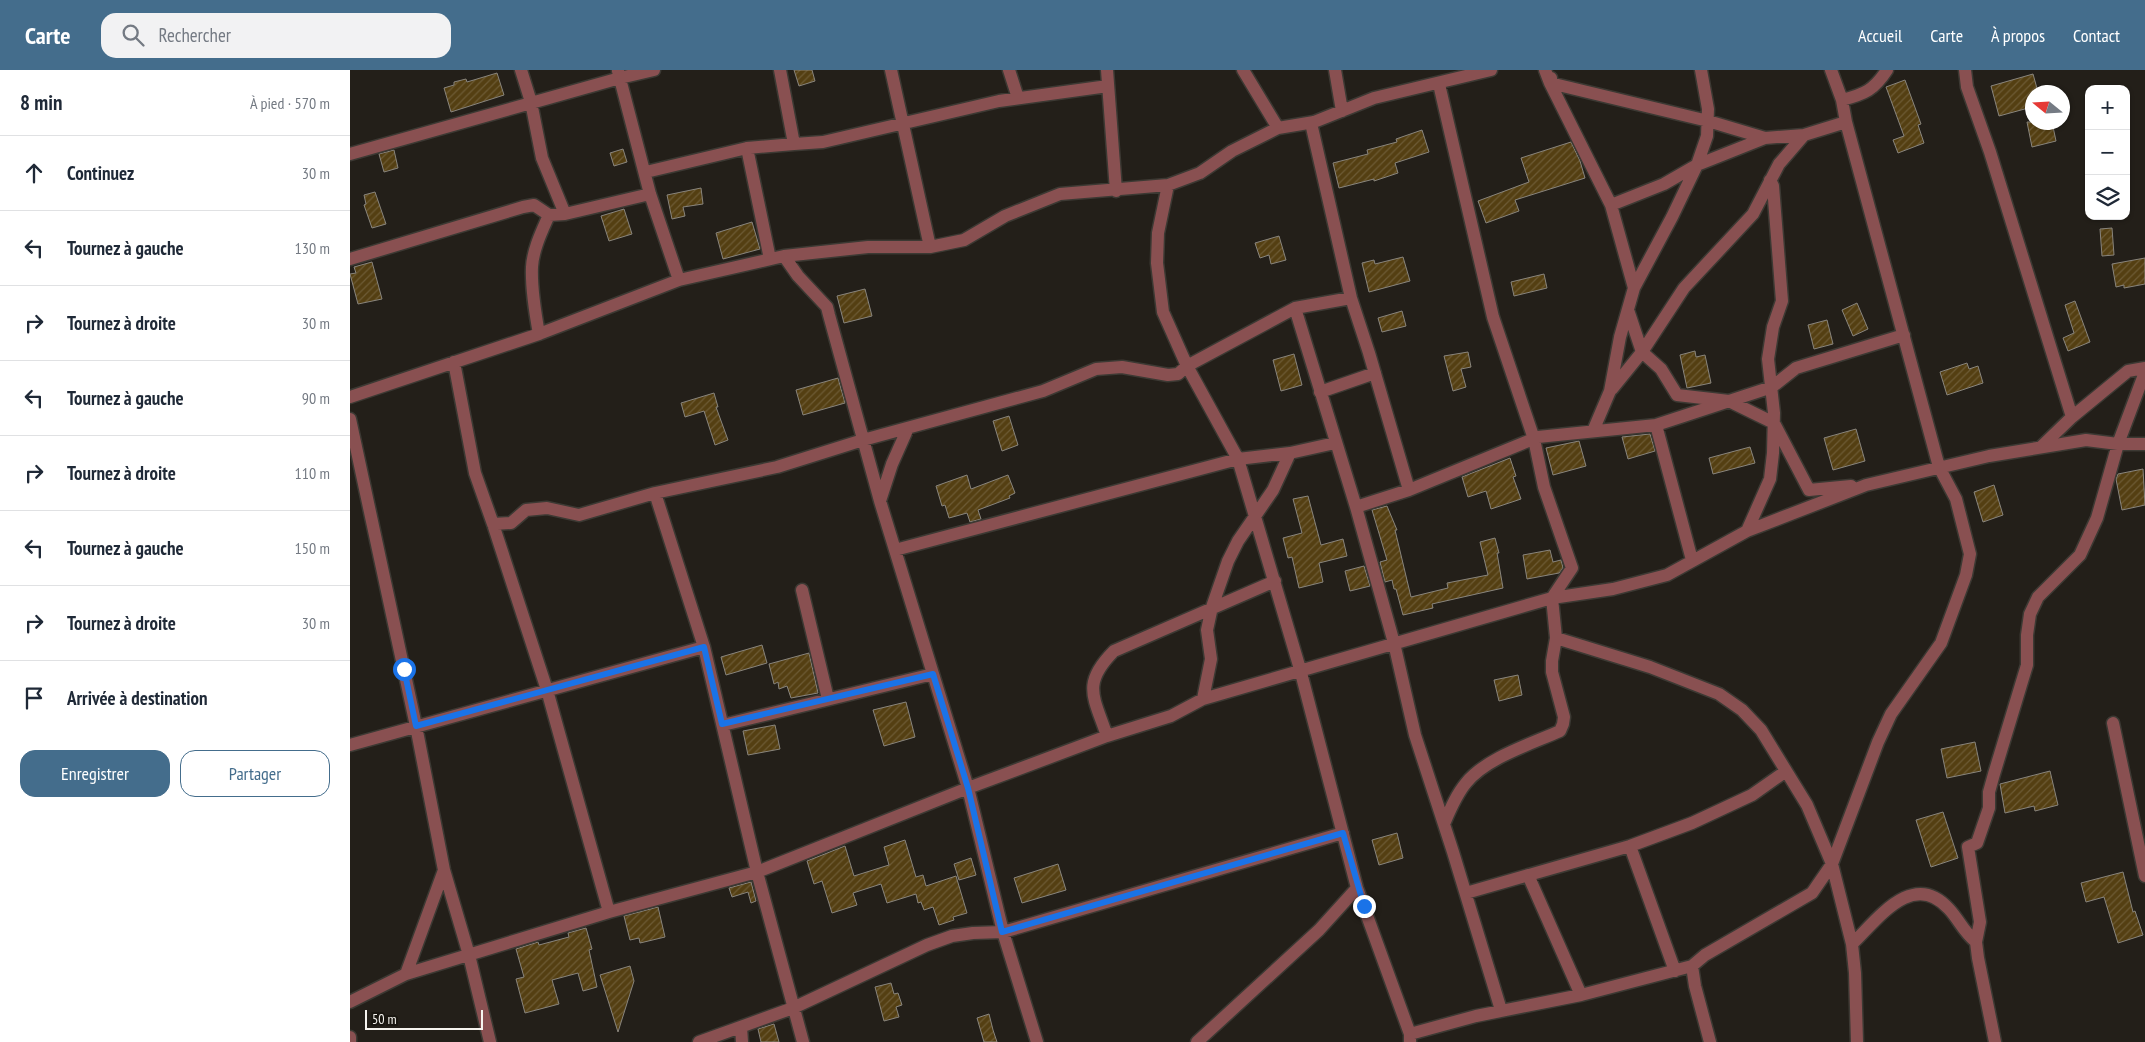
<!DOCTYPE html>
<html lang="fr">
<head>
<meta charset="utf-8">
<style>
  :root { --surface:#fff; --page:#f2f2f3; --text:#1f2937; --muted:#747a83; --line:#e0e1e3; --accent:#446d8c }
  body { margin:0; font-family:"PT Sans Narrow",sans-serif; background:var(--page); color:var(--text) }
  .controls { position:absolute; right:15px; top:15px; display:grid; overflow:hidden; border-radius:10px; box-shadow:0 1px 4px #0004 }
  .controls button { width:45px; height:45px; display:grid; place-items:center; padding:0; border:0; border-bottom:1px solid var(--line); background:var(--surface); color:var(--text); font:25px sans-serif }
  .compass { position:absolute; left:1675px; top:15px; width:45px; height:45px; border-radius:50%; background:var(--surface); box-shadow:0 1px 4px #0004; rotate:288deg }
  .scale { position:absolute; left:15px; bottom:12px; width:118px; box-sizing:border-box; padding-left:5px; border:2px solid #f6f4ef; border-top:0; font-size:14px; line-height:18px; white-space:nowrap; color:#f6f4ef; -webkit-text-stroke:4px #191610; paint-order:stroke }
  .stop { position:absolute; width:15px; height:15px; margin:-11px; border:4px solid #1a73e8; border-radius:50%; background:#fff }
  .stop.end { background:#1a73e8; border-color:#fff; box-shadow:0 1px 5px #0008 }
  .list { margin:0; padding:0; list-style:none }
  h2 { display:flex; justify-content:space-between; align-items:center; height:65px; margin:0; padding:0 20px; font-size:21px }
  h2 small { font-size:16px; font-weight:400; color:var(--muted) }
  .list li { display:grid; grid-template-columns:32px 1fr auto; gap:15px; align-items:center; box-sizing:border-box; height:75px; padding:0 20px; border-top:1px solid var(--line) }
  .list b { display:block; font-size:19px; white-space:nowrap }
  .list em { font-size:16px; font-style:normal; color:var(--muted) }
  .actions { display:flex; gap:10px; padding:15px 20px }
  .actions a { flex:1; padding:11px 0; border:1px solid var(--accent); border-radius:15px; text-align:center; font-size:18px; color:var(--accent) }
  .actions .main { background:var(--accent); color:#fff }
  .icon { flex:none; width:28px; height:28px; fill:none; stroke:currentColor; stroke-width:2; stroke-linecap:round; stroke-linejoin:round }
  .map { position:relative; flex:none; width:1795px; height:972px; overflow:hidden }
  header { display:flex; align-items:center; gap:30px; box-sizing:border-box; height:70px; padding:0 25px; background:var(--accent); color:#fff }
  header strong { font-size:24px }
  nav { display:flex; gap:28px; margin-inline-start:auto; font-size:18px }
  .search { width:350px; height:45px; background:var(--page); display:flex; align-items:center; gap:12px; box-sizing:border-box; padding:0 18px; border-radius:15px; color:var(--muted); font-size:19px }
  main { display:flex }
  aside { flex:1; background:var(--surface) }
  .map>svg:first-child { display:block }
  .building { fill:url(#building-hatch); stroke:#89857d }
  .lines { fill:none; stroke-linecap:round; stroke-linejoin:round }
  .minor-casing { stroke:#3c3933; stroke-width:15 }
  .minor { stroke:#895051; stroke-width:12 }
  .route { stroke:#1a73e8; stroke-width:6 }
</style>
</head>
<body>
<header>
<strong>Carte</strong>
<div class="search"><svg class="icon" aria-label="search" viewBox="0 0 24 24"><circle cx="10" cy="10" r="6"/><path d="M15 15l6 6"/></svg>Rechercher</div>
<nav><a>Accueil</a><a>Carte</a><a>À propos</a><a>Contact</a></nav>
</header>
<main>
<aside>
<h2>8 min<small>À pied · 570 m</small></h2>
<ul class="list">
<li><svg class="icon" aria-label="ahead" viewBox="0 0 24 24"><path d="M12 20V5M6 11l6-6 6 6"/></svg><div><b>Continuez</b></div><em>30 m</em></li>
<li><svg class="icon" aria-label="left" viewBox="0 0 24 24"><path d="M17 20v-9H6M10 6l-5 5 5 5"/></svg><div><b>Tournez à gauche</b></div><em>130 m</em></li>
<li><svg class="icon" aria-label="right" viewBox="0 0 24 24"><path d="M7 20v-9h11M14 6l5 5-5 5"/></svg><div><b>Tournez à droite</b></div><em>30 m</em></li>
<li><svg class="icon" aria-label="left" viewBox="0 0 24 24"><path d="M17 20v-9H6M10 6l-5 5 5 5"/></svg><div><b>Tournez à gauche</b></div><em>90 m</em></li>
<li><svg class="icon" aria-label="right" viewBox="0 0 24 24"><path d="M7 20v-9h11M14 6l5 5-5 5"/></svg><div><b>Tournez à droite</b></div><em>110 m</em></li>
<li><svg class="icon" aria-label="left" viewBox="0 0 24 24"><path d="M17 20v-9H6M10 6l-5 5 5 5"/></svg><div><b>Tournez à gauche</b></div><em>150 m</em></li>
<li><svg class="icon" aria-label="right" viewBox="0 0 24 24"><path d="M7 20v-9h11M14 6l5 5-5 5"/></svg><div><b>Tournez à droite</b></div><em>30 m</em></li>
<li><svg class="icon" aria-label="arrive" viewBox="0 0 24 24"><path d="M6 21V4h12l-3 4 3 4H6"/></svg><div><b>Arrivée à destination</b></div></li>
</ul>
<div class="actions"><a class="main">Enregistrer</a><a>Partager</a></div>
</aside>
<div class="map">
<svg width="1795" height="972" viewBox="0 0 1795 972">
  <defs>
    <pattern id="building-hatch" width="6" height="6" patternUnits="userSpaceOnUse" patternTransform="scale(1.25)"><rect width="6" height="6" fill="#543f12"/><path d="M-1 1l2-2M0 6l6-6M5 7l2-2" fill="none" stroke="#6d5b35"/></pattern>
  </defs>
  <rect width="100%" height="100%" fill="#231f19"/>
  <path class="building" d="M444,0H462L465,11L449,16Z
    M147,3L154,25L101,42L94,18L104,15V12L116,9L117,12Z
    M1683,4L1688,22H1682V37L1649,46L1641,16Z
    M1555,10L1571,54L1568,55L1574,73L1548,83L1543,70L1554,66L1536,17Z
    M1677,52H1702L1706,71L1682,77Z
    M1072,60L1079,82L1045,93L1048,103L1024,111V109L989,118L983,93L1018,84L1017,80L1047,72L1046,69Z
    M1221,72L1230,91L1235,108L1165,130L1169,141L1136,153L1128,131L1179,112L1171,88Z
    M273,79L277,92L264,96L260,83Z
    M44,80L48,98L34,102L29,84Z
    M351,118L353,134L333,137L335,146L322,149L317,125Z
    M25,122L36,154L22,158L14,135L16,134L14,125Z
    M274,139L282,164L259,171L251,146Z
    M402,152L410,179L373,189L366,163Z
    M1762,158L1764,185L1752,186L1750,159Z
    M929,166L936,190L921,194L919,185L910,188L905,173Z
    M1053,187L1060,211L1019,222L1012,193L1024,190L1025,194Z
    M1795,188V214L1774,218V215L1766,217L1762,194Z
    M22,192L32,229L8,234L0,204L6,203L4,197Z
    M1194,204L1197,218L1164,226L1161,212Z
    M515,219L522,246L494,253L487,226Z
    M1725,231L1740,272L1718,281L1713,268L1724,263L1715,235Z
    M1507,233L1518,259L1503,266L1492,240Z
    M1052,241L1056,256L1032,262L1028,248Z
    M1477,250L1483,274L1464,279L1458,255Z
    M1345,281L1346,287L1355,285L1361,313L1337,318L1330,285Z
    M1118,282L1121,297L1111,299L1116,317L1103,321L1094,286Z
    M944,284L952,315L931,321L923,290Z
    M1617,293L1619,299L1628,296L1633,313L1597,325L1590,302Z
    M488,308L495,333L453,345L446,320Z
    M364,323L368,337H366L378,370L365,375L354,341L335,347L331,333Z
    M659,346L668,375L652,381L643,351Z
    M1506,359L1515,391L1483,400L1474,368Z
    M1300,364L1305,381L1278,389L1272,367Z
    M1229,371L1236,396L1203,405L1196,378Z
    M1400,377L1405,393L1363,404L1359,388Z
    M1160,388L1166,406L1163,407L1171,429L1141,439L1136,421L1118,427L1112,407Z
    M1793,399L1795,435L1772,440L1766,409L1768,404Z
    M617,405L621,419L658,405L665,423L659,426L660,428L628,440L631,449L620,452L617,443L599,448L595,435L592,436L586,416Z
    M1644,415L1653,445L1633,452L1624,422Z
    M958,426L971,475L993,469L997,486L969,493L973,512L949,518L942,487L938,488L933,468L952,463L943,429Z
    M1037,436L1047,460H1045L1061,527L1098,518L1097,513L1138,505L1130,472L1145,468L1149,483H1147L1153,518L1082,534L1083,538L1053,545L1046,519H1044L1042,510L1035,512L1030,492L1037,490L1022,440Z
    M1200,480L1203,492L1211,490L1213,498L1209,503L1177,509L1173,485Z
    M1014,496L1020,516L1000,521L995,501Z
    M412,575L417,593L376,605L371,587Z
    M459,583L468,623L441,628L437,616L429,619L428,612L424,614L419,594Z
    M1168,605L1172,625L1149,631L1144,610Z
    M556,632L565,667L534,676L523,640Z
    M425,655L430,679L398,685L393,661Z
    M1625,672L1631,701L1597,708L1591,679Z
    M1700,701L1708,735L1685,741L1684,736L1655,743L1650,714Z
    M1593,742L1608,788L1581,797L1566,750Z
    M1047,763L1053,788L1029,795L1022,770Z
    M555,770L566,807L573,805L576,816L606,806L617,843L603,847L604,850L589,855L583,837L574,840L571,832L568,833L566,824L537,833L531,814L503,823L507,835L482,843L472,811L464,814L457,791L495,776L504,806L539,795L534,777Z
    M621,788L626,805L609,810L604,794Z
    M708,794L716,820L672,833L664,808Z
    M1773,802L1783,842L1785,841L1793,865L1768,873L1754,827L1736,832L1731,813Z
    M401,812L406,831L401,833L398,822L382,827L379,818Z
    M308,837L315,867L290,873L289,868L280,870L274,846Z
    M236,858L242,879L239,880L247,917L233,921L228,903L202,910L209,934L175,943L166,909L174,907L166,879L188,872L189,875L219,867L218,863Z
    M280,896L284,911L268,962L250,905Z
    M541,913L544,924L548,923L552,935L546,937L549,947L534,951L525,917Z
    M639,944L643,960L647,972H634L627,948Z
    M424,954L429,972H411L408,959Z"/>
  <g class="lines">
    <defs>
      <path id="minor" d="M171,0L181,32L192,88L215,144
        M541,0L580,177
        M659,0L668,28
        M757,0L766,121
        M893,0L928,58
        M985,0L992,41
        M1195,0L1200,13L1358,51L1415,68L1454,65L1496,52
        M1615,0L1617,17L1640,82L1722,347
        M268,1L300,124L329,210
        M1201,8L1200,13L1261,135L1284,218
        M1089,14L1143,247L1184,369L1194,417L1222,498L1202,528L1206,568L1300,597L1369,624L1392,640L1411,660L1457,735L1482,794L1502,874L1505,903L1507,972
        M1492,30C1515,24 1524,20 1537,0
        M961,53L1001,228L1019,283L1059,420
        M444,74L473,72L649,31L758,16
        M397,78L420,189
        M0,84L270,8L304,0
        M296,102L397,78L444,74L430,0
        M818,115L808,163L807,193L813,242L837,296L888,389L950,599L1007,818L1060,964V972
        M1261,135L1314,114L1347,95L1415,68
        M0,189L173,137L184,135L199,145L215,144L300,124
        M945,238L1006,437L1044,573L1065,665L1103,782L1151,940
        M1278,240L1292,282L1311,299L1327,325L1379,331L1424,353L1459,420L1501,416
        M189,264C185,242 181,219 182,197C183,179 192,161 199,145
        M104,292L125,403L143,454L197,620L259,842
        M1262,319L1292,282L1334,218L1403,144L1429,94L1454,65
        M970,322L1025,303
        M0,327L189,264L329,210L434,186L518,177H580L614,170L655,146L710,124L818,115L850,103L882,81L928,58L964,52L1024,28L1141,0
        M0,349L66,656L94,800L119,885L140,972
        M1306,355L1342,490
        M1243,361L1260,321L1270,267L1284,218L1322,147L1347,95L1357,66L1358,39L1351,0
        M1691,377L1722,347L1778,301L1795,298
        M305,423L354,577L407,802L453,972
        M530,431L542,394L558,358
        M1006,437L1059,420L1188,367L1306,355L1422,317L1446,298L1554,265
        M143,454L161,453L176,440L197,438L229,445L305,423L427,397L513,370L693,321L746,299L772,297L818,305L828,304L837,296L945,238L1001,228
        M1397,461L1420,409L1423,383L1424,343L1418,289L1423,257L1432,231L1423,116L1420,110
        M545,480L888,389L940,383L985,373
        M452,520L478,629
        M853,629L861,589L857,560L862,537L878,491L888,471L923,420L940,383
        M1763,653L1795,806
        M373,655L583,604
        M757,666C744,627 731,614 764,581L925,511
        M0,675L354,577
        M1094,754C1100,740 1106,725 1116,713C1136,688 1181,674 1210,661L1213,654L1214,647L1202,602V591L1206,568
        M1280,776L1325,901
        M1178,805L1231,925
        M1116,823L1280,776L1342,753L1402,725L1436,701
        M1502,874C1528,849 1563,799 1599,839C1610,851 1612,860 1626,872
        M56,904L94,800
        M0,932L56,904L259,842L407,802L618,718L757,666L821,646L853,629L1202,528L1263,519L1317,505L1397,461L1516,415L1639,386L1736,370L1768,374H1795
        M391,957L392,972
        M1060,964L1126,946L1231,925L1342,896
        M0,967V972
        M349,972L443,938L577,875L602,866L623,863L653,862L618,718L530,431L479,245L477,237L448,206L434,186
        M687,972L653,862L993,763
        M847,972L969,860L1007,818
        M1360,972L1345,916L1342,896L1355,885L1462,823L1482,794L1528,672L1541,644L1591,573L1616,505L1620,484L1606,429L1589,397L1496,52L1492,30L1481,0
        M1645,972L1628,888L1626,872L1630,852L1618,777L1627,773L1639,738V722L1644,704L1677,595V565L1680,544L1688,527L1730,485L1747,448L1768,374L1795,302"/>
    </defs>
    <use href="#minor" class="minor-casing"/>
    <use href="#minor" class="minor"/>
  </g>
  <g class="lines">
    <path class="route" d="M54,599L66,656L354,577L372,654L583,604L618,718L652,862L993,763L1014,836"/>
  </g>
</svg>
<div class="controls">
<button>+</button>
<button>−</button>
<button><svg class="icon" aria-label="layers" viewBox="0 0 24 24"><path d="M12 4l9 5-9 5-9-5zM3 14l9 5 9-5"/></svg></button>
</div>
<svg class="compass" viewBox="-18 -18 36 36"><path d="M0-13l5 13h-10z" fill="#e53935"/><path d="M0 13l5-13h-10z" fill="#747a83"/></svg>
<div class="scale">50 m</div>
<div class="stop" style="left:54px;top:599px"></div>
<div class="stop end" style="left:1014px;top:836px"></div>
</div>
</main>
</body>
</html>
